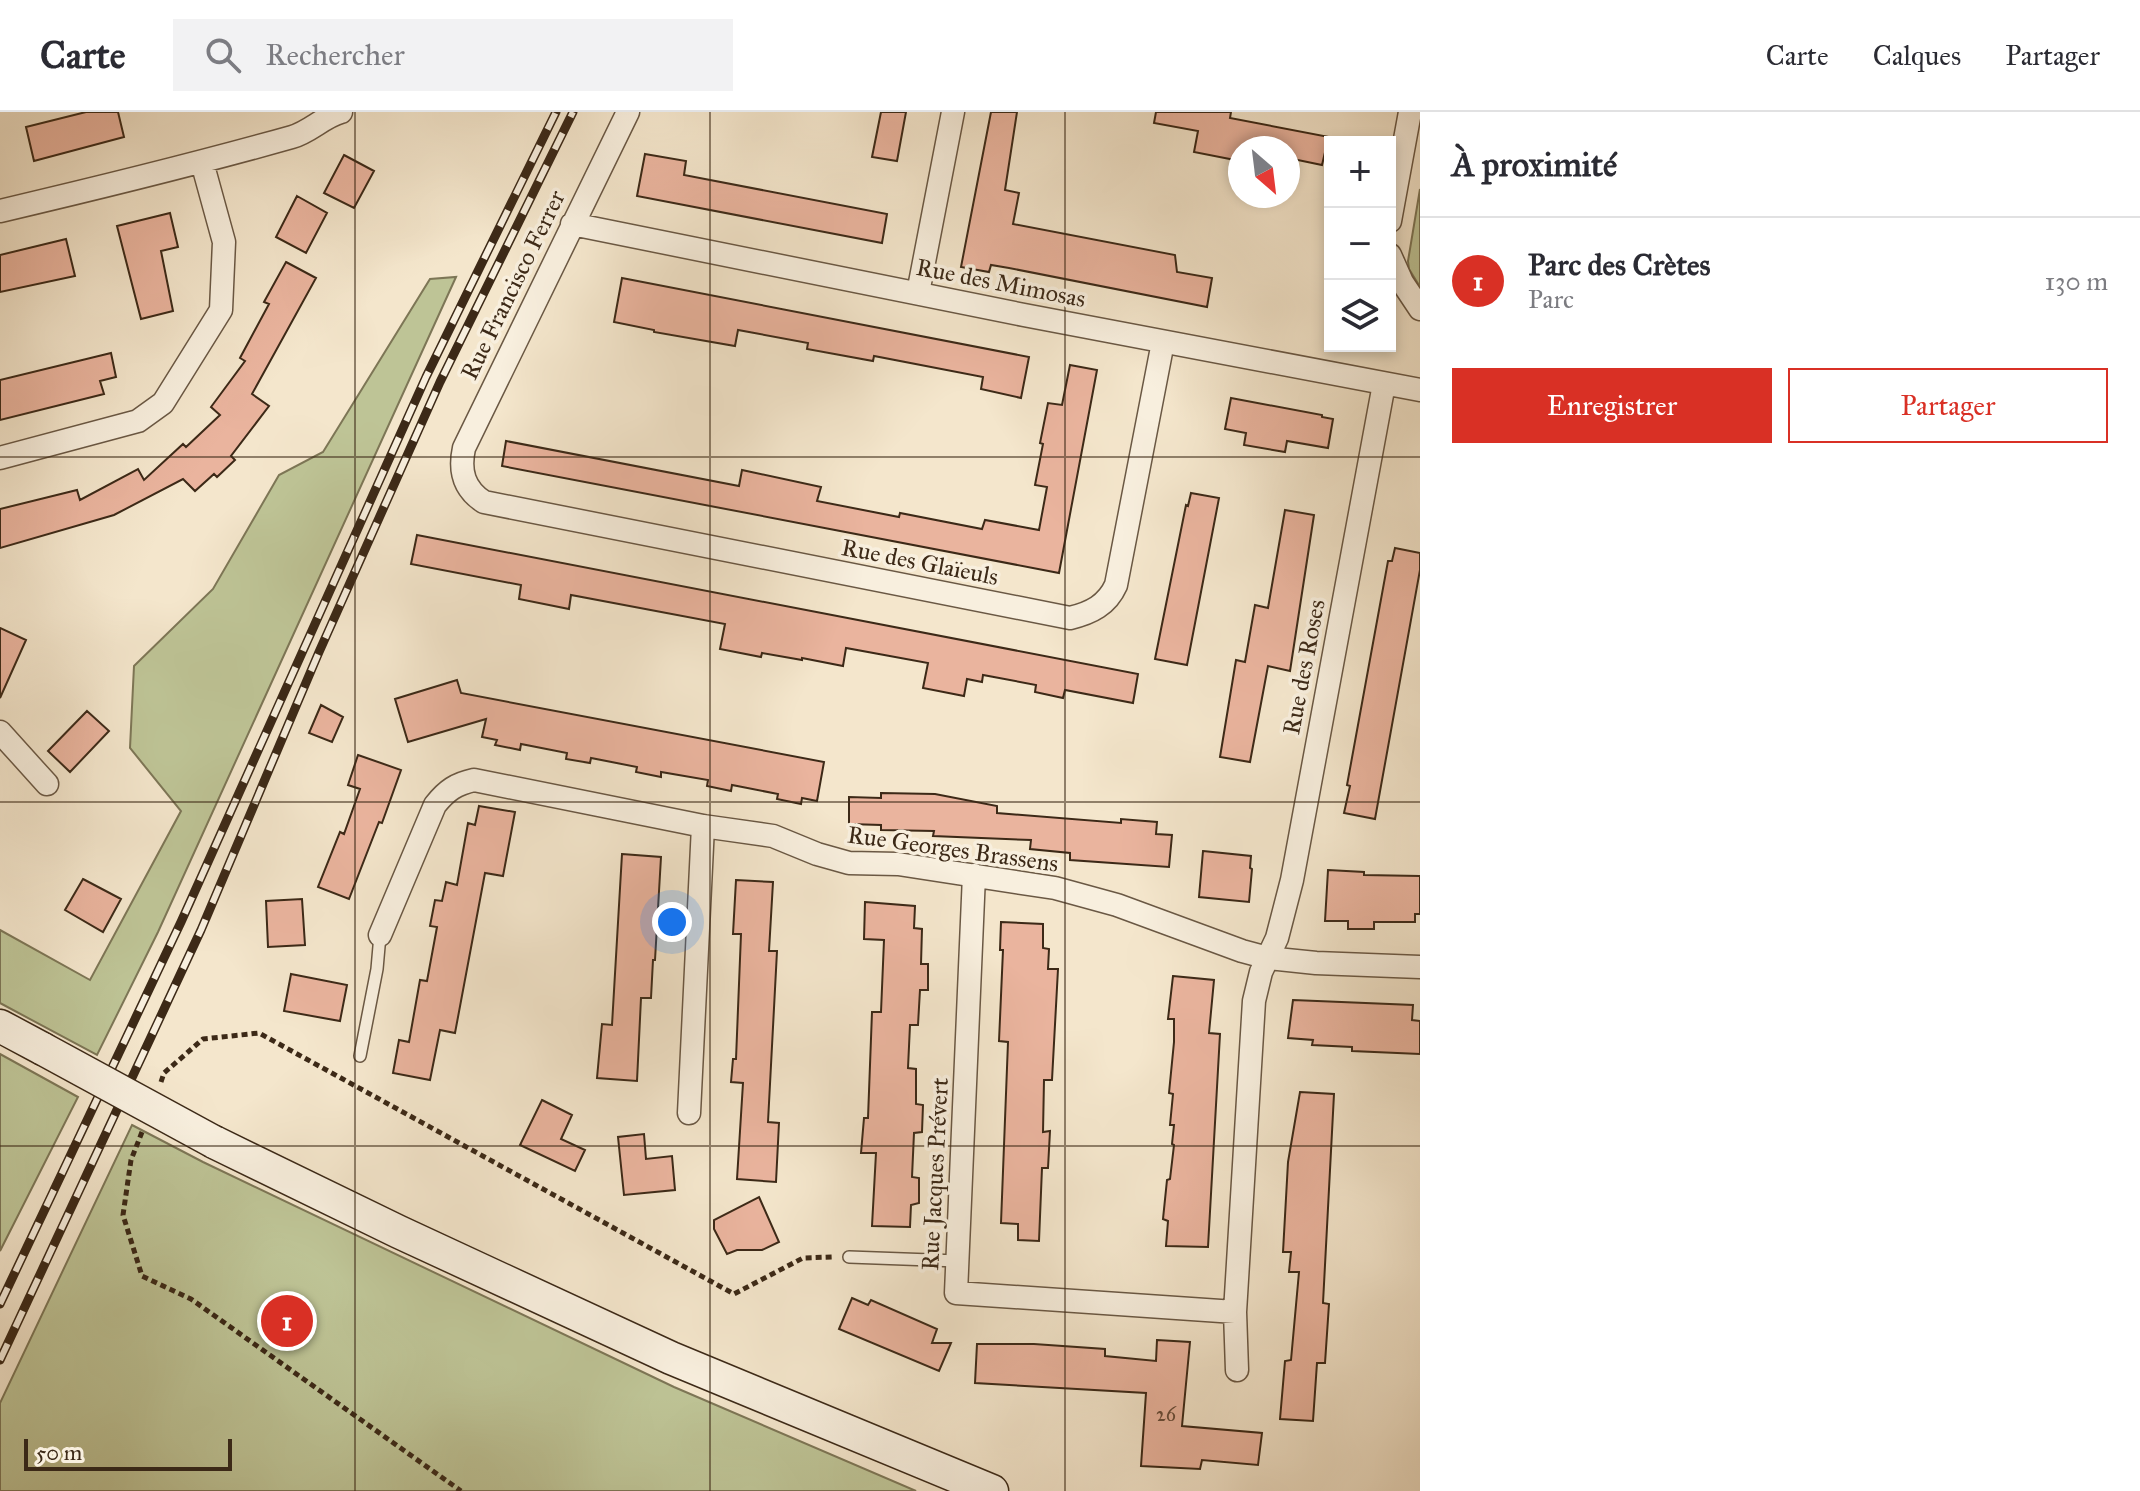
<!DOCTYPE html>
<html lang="fr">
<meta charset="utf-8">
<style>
:root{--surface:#fff;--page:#f2f2f3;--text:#2b2b33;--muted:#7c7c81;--line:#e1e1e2;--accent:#d93025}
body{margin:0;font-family:"IM FELL Great Primer",serif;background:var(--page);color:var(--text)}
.controls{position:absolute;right:24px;top:24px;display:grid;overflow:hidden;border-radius:0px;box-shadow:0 4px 12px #0003}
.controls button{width:72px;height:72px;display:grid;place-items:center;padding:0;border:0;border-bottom:2px solid var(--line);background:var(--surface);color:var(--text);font:40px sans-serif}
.compass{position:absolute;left:1228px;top:24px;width:72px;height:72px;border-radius:50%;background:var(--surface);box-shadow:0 4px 12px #0003;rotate:152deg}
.scale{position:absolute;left:24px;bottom:20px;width:208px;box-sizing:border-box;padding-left:8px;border:4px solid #3c2917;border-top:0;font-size:22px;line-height:28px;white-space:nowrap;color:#3c2917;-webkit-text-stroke:6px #f8efde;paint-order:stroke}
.you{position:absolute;left:672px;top:810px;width:28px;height:28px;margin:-20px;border:6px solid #fff;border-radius:50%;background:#1a73e8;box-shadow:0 0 0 12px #1a73e833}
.badge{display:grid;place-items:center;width:52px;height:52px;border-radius:50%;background:var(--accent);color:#fff;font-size:26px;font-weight:700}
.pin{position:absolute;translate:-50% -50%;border:4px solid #fff;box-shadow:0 2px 8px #0006}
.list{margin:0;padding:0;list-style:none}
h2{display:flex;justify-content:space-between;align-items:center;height:104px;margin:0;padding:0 32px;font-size:34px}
h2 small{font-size:26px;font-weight:400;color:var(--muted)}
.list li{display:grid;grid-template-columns:52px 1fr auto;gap:24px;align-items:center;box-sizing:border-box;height:128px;padding:0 32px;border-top:2px solid var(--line)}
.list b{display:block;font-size:30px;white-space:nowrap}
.list p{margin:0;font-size:26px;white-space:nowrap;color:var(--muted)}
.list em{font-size:26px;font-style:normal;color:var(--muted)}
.actions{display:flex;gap:16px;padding:24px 32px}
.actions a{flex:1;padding:18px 0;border:2px solid var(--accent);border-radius:0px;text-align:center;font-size:28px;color:var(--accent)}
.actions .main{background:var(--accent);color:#fff}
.icon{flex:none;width:44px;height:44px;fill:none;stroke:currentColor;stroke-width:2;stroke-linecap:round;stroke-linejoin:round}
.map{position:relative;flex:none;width:1420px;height:1379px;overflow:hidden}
header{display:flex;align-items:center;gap:48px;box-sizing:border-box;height:112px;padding:0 40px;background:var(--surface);border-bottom:2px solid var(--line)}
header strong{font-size:38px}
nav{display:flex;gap:44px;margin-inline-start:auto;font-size:28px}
.search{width:560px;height:72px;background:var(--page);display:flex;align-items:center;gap:20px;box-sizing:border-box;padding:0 28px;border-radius:0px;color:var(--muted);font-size:30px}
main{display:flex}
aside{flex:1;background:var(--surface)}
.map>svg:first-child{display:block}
.green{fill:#bec496;stroke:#7d7656;stroke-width:2}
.building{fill:#eab49e;stroke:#3c2917;stroke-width:2}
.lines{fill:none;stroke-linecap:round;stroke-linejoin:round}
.service-casing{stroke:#6a5844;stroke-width:14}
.minor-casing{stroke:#6a5844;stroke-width:25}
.secondary-casing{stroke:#3c2917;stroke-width:35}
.path{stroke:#3c2917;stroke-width:5;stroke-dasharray:6 4;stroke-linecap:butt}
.service{stroke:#f8efde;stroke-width:11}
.minor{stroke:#f8efde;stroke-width:22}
.secondary{stroke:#f8efde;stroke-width:32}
.rail-casing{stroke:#3c2917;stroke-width:9}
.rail{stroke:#f8efde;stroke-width:6;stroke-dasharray:18;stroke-linecap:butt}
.secondary-bridge-casing{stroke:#3c2917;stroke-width:35;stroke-linecap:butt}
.secondary-bridge{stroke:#f8efde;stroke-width:32}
.grid{fill:none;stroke:#3c2917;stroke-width:2;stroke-opacity:0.55}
.labels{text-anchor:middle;stroke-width:7;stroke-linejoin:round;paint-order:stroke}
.number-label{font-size:20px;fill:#684c39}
.street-label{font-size:24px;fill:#3c2917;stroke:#f8efde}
</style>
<header>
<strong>Carte</strong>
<div class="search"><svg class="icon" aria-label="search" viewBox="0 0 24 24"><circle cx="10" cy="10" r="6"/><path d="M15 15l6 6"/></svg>Rechercher</div>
<nav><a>Carte</a><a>Calques</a><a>Partager</a></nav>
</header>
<main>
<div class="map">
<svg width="1420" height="1379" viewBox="0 0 1420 1379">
<rect width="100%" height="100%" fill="#f4e6cc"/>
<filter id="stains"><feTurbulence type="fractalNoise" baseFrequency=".0025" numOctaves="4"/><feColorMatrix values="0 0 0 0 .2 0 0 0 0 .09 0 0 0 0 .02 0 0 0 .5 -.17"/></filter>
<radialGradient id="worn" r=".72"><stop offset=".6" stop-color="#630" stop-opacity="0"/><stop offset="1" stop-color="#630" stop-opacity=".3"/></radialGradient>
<path class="green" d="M1420,77V175L1409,157L1408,149Z
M456,165L158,820L97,943L0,891V818L90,868L181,699L130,636L134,554L213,477L279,363L323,340L430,167Z
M0,942L78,985L0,1139Z
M132,1013L203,1050L674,1275L916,1379H0V1291Z"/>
<path class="building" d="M86,0H118L124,25L34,49L26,15Z
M881,0H906L897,49L872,45Z
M991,0H1017L1005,78L1019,81L1013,112L1175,143L1177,160L1212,166L1207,195L1009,156L991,153L989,160L961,155Z
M1156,0H1231L1230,6L1329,25L1328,36H1326L1322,53L1288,46V36H1240V49L1194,40L1198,19L1154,11Z
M645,42L686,49L684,63L887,102L882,131L637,84Z
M344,43L374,59L354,96L324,81Z
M297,84L327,101L306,141L276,125Z
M170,101L178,135L161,139L173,199L141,207L117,114Z
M66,127L75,164L0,180V143Z
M286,150L316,166L252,282L269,294L231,344L235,348L217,365L214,362L195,379L183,367L114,403L0,436V397L77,378L80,388L138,357L144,368L183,332L186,335L220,303L211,295L245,249L240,246L269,192L264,190Z
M622,166L1029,245L1021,286L981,277L983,265L874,244L873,249L807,237L808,231L738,218L735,234L654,220V218L614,210Z
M111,241L116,265L100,269L104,282L0,308V268Z
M1070,253L1097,258L1059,461L502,354L506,329L739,374L742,358L821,375L817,389L899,405L900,401L982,417L985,408L1039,418L1047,375L1035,373L1043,332L1040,331L1048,291L1062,293Z
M1231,286L1322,303V305L1333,307L1328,336L1287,329L1285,340L1244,333L1246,321L1225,317Z
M1191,381L1219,386L1187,553L1155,547L1186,393L1188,394Z
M1285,398L1314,403L1290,559L1268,554L1250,650L1220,645L1236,548L1245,550L1255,493L1268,496Z
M417,423L1138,562L1133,591L1065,578L1063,586L1035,580L1036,573L983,563L982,570L967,567L964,584L923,576L928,551L846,536L843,554L802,546V548L762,541L761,545L720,537L725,512L571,483L569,497L519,487L521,473L411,452Z
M1395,436L1420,441V458L1375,707L1344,701L1350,674L1347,673L1388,449H1392Z
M0,516L26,528L0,586Z
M457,568L461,581L824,650L817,689L802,686L801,692L777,687L778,682L732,673L731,679L707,674L708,668L661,660V665L636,660L637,655L591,646L590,651L566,647L567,641L521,632L520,638L495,633L497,628L482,625L486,607L408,630L395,587Z
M321,593L343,605L332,630L309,621Z
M87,599L109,619L70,660L48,639Z
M358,643L401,658L382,711L379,710L349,787L318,775L340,720L344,722L360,677L348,673Z
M881,681L935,682L997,694V701L1121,711V707L1157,710L1156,722L1172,723L1169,755L1070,748V741L1030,737L1031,728L933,724L934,719L881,718V713L849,712V685L881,686Z
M479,694L515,700L503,764L485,761L455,921L440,918L430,968L393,961L399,928L409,930L420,868L427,869L437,815L430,814L435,788L442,789L446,770L457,773L468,711L475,713Z
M1203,739L1251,744L1250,756L1252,757L1249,790L1199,785Z
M622,742L661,745L655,848H653L651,886H641L637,969L597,966L602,912L612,913Z
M1328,758L1364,760V763L1420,764V802H1415V810H1374V817H1348V809H1325Z
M83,767L121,787L103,820L65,798Z
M736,768L773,770L769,839H777L768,1010L779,1011L776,1070L737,1067L743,971L731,970L733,947H736L741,822H733Z
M302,787L305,833L268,835L266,789Z
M865,790L915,794L914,816L922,817L921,852H928V878H920L918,913H910L908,956L916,957V992L923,993L922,1020L914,1021L912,1065L919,1066V1091L911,1093L910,1115L872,1114L876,1041H861L864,1006H868L872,900H881L884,828L864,827Z
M1001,810L1043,812V836L1049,837L1048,857H1058L1052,968H1044L1043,1020L1050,1019L1048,1056H1042L1039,1129L1018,1128V1112L1001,1111L1008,930L999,929L1003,838H1000Z
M291,862L347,873L340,909L284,899Z
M1173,864L1214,868L1209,921L1220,922L1208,1135L1166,1134L1168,1109L1163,1107L1167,1068L1170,1067L1174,1033L1172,1032L1174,1013H1170L1173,982L1169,981L1174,930V907H1168Z
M1293,888L1413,893L1412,908L1420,909V942L1352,939V935L1312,933L1313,928L1288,926Z
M1300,980L1334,982L1323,1191L1329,1192L1325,1251H1317L1313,1309L1280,1307L1285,1249L1291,1248L1299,1160H1289L1291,1140H1283L1288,1050Z
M542,988L572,1003L561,1027L585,1038L575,1059L520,1033Z
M644,1022L646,1047L672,1044L675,1078L624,1083L618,1025Z
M759,1085L779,1130L762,1138H737L727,1142L714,1117V1108Z
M852,1186L868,1193L871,1188L937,1217L932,1231H951L939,1259L839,1217Z
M1157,1228L1190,1230L1182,1314L1262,1321L1258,1353L1202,1348L1200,1357L1141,1354L1146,1281L975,1271L977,1232H1034L1105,1237V1244L1156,1249Z"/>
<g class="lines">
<g class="service-casing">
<path id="service" d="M360,944L377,857L380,823
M849,1145L958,1149"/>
</g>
<g class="minor-casing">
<path id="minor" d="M628,0L464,336C459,359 464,377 484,390L1070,506C1091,501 1107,493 1116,473L1163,230
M0,99C98,76 196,52 292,25C310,20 323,5 341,0
M1390,109L1410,0
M572,112L1024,203L1420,278
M1390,143L1402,170L1420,197
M918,181L953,0
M0,346L138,309L163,291L221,198L224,130L202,50
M0,620L47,672
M974,763L956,1181L1235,1200
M380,823L435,693C447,678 456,672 474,668L703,714L773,724L817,742L849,751L898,752L1055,776L1117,793L1242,839L1268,846L1316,851L1420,855
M689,1001L703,714
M1237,1258L1235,1200L1254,889L1261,860L1277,826L1292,768L1384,272"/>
</g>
<g class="secondary-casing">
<path id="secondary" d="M0,914L43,937
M214,1030L399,1120L671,1246L992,1379"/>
</g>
<path class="path" d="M161,970L164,961L203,927L259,921L734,1182L803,1146L832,1145
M142,1020L131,1048L123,1103L142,1164L191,1187L461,1379"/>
<use href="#service" class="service"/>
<use href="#minor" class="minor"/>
<use href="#secondary" class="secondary"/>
<g class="rail-casing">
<path id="rail" d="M0,1192L181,810L426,265L556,0
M0,1248L201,818L319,540L440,270L573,0"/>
</g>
<use href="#rail" class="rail"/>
<g class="secondary-bridge-casing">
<path id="secondary-bridge" d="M43,937L214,1030"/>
</g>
<use href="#secondary-bridge" class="secondary-bridge"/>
</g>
<path class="grid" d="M355,0V1379M710,0V1379M1065,0V1379M0,345H1420M0,690H1420M0,1034H1420"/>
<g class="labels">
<g class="number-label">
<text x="1166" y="1309">26</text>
</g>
<g class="street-label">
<text transform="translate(1001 171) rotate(11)" y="8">Rue des Mimosas</text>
<text transform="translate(513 173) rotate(-64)" y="8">Rue Francisco Ferrer</text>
<text transform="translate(920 450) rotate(11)" y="8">Rue des Glaïeuls</text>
<text transform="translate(1304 555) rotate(-79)" y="8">Rue des Roses</text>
<text transform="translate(953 737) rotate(8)" y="8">Rue Georges Brassens</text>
<text transform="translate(935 1062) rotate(-87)" y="8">Rue Jacques Prévert</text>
</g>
</g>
<rect width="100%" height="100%" filter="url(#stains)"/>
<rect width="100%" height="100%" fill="url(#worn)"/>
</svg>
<div class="controls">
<button>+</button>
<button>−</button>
<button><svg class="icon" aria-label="layers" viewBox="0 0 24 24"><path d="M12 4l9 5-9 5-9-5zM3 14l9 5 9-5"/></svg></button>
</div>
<svg class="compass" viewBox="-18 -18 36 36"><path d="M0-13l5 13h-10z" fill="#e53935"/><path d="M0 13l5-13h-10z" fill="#7c7c81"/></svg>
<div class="scale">50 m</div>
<div class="you"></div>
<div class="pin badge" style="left:287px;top:1209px">1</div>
</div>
<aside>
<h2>À proximité<small></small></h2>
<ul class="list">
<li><span class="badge">1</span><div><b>Parc des Crètes</b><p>Parc</p></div><em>130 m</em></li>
</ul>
<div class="actions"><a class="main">Enregistrer</a><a>Partager</a></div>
</aside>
</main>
